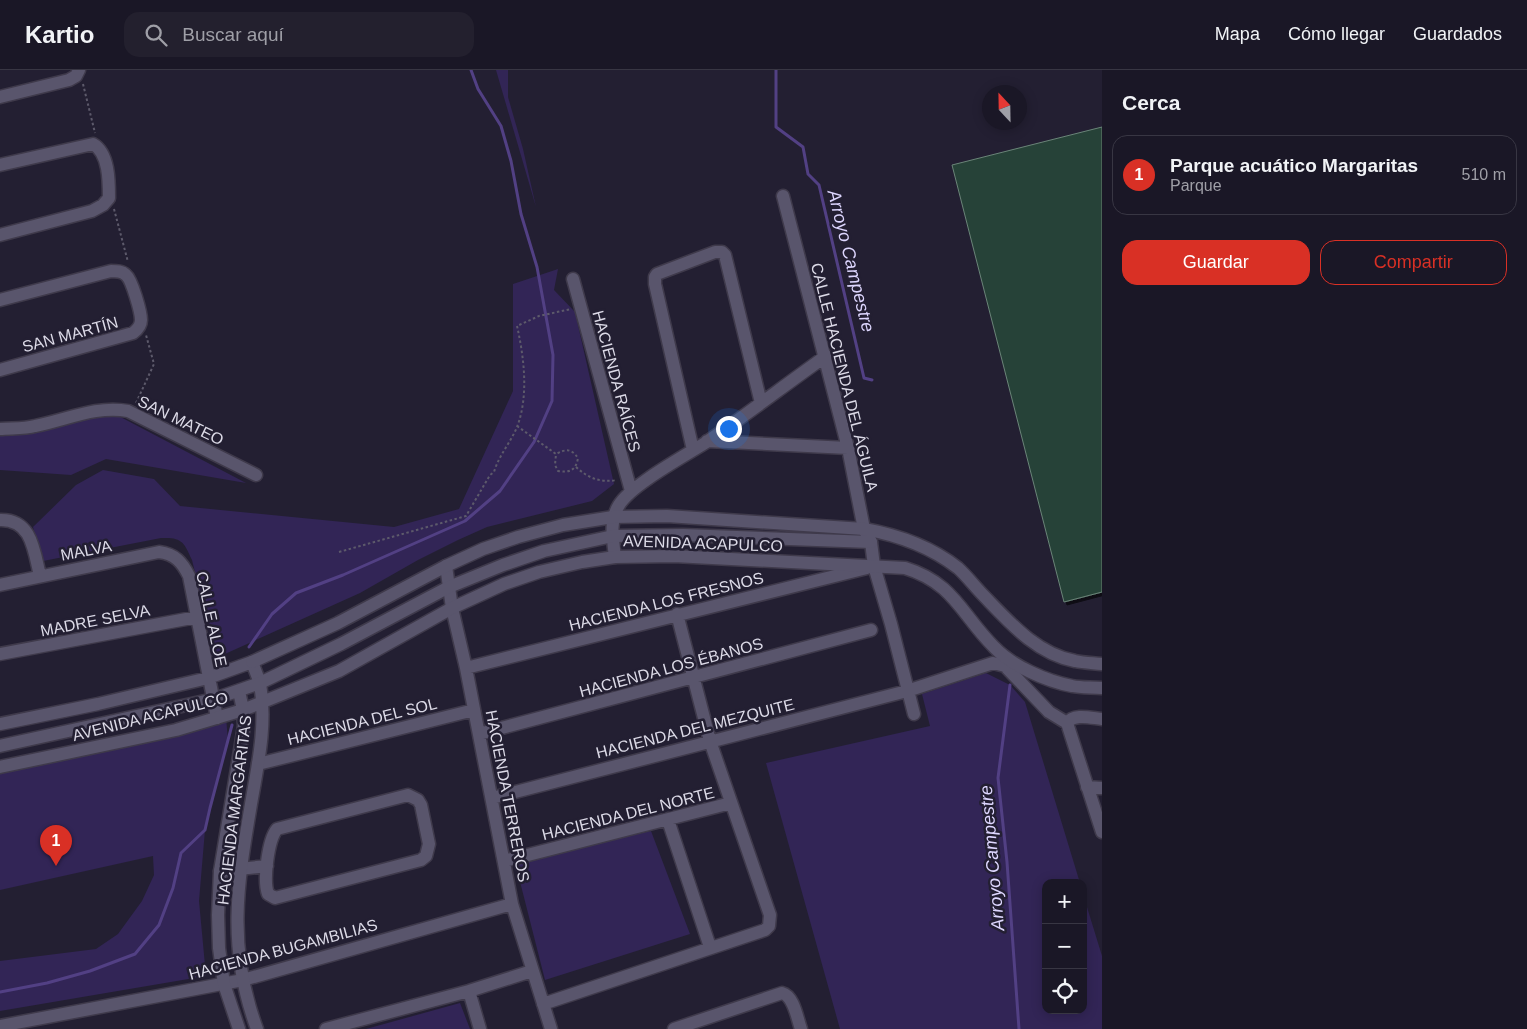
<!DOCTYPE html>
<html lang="es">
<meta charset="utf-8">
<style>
:root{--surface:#1a1726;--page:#23202e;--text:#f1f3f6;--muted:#9f9fa7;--line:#383643;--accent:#d93025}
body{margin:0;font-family:Arial,sans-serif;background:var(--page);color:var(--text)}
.controls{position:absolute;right:15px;bottom:15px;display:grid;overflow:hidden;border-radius:10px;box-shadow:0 2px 12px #0003}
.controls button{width:45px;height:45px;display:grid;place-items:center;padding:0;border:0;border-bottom:1px solid var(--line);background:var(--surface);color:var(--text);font:25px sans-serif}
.compass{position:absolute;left:982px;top:15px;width:45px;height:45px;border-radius:50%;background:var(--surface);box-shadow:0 2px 12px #0003;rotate:338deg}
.you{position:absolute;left:728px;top:358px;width:18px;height:18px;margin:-12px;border:4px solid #fff;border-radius:50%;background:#1a73e8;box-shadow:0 0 0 8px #1a73e833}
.badge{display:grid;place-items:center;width:32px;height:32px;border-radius:50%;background:var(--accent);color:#fff;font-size:16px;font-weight:700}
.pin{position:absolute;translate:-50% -41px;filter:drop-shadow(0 1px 2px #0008)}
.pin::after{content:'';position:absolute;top:26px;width:18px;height:15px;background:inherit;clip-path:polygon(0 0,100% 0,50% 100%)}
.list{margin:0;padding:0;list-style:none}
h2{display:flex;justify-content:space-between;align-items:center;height:65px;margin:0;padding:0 20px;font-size:21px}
h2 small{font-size:16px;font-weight:400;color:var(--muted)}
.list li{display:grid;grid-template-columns:32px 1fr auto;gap:15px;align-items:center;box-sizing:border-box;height:80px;margin:0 10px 10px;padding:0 10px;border:1px solid var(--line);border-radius:15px}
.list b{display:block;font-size:19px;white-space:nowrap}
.list p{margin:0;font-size:16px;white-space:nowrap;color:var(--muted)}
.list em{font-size:16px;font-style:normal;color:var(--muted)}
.actions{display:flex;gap:10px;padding:15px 20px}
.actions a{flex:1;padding:11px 0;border:1px solid var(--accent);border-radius:15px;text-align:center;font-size:18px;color:var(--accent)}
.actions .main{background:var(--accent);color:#fff}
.icon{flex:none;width:28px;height:28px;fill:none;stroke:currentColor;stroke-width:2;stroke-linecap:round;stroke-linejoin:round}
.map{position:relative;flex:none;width:1102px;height:959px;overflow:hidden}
header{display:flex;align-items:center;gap:30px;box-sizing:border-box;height:70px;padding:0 25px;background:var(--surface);border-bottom:1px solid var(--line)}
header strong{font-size:24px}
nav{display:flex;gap:28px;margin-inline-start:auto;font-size:18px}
.search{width:350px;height:45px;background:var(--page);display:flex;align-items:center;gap:12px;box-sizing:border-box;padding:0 18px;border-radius:15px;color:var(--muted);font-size:19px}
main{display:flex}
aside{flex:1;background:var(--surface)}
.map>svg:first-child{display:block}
.green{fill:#322556}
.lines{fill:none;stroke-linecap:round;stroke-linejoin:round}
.stream{stroke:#524084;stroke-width:3}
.building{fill:#284237;stroke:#6a8579;filter:url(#shadow)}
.street-casing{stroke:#3f3a4b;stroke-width:15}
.secondary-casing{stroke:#3f3a4b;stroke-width:15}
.path{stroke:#5d5a6b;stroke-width:2;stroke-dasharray:2.5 2.5;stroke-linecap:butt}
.street{stroke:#59556c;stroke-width:12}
.secondary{stroke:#59556c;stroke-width:12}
.labels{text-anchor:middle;stroke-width:5;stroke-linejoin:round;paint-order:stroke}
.street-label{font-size:16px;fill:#dcdae7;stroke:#231f32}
.water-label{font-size:18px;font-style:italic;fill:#ddd6fe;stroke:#231f32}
</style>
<header>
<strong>Kartio</strong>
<div class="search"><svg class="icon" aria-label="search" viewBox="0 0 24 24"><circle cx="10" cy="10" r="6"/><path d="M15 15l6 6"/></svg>Buscar aquí</div>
<nav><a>Mapa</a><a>Cómo llegar</a><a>Guardados</a></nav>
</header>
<main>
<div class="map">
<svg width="1102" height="959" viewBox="0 0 1102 959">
<defs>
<filter id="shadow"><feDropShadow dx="3" dy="3" stdDeviation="0" flood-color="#0009"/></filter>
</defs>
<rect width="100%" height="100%" fill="#231f32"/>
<path class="green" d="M496,0H508V27L523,79L536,137Z
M558,199L554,220L575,242L614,414L592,431L487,457L458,470L418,490L360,523L216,588L192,490C184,472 182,467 161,468L43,491L33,457L76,415L103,400L154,409L180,436L394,457L459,439L513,321V214Z
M111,342L246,413L106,389L71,405L0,400V361Z
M986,603L1010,615L1025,632L1080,813H1046V940H1083V824L1102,886V959H840L766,693L930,656L922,624Z
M226,647L228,671L210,738L205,760L199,831L206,906L0,941V891L96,879L118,864L142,831L154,805L153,786L0,820V703L204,659Z
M651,761L690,864L545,910L515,792Z
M460,933L470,959H366Z"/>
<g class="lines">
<path class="stream" d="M776,0V57L803,77L808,104L819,115L864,308L872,310
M249,577L272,544L296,523L343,505L465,451L500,421L534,372L552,331L553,285L537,197L521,144L511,91L501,56L478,19L471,0
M1010,615L998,708L1007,792L1019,959
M0,922L47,913L90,901L135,884L159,855L173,818L181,783L205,760L210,738L232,655"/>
</g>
<path class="building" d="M1102,57V522L1064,532L952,95Z"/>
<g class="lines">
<g class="street-casing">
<path id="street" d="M0,27L69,10L76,6L79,0
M0,95L93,74C109,83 109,111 109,128L103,135L92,141L0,165
M783,126L848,378L864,459L871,472L874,496L891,554L914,644
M573,209L631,421
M0,230L111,201C117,201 122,201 126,205C132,210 141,242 141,250C141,256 137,260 133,263L0,300
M0,359C12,358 24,359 35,356C66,350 97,335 128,341L256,405
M707,371L848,378
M693,380L655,214V207L657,204L715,182H722L725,185L761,333
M0,450C32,449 34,481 40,506
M615,487C613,469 609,451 619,435C631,415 683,387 705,373C746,345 785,315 826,286
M446,496L452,538L466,598L512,834L551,959
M0,515L159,482C175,484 182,492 189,506L217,648
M0,584L197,547
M466,598L867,498
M1067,653L1102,762
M1067,653C1074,643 1091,648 1102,649
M0,654L98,634L208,608L252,592L260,613
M479,664L871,560
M258,694L474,640
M1087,717L1102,718
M408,725L418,730L421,735L429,774L426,786L421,790L275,828L268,824C263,810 268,770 277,759Z
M492,728L907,621L993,593L1005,596L1049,642L1067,653
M668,750L710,877
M504,791L731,733
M220,801L267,796
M469,921L480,959
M543,934L765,860L769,856L770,845L710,671L677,544
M0,956L243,910L512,834
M326,959L469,921L532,901
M674,959L782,923C794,926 797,948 801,959"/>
</g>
<g class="secondary-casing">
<path id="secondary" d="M252,592L338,553L446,496L483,479L518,467L563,455L613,447L667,446L864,459C898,465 930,476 958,498C967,506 975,517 984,526C1010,553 1037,584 1075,591C1084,593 1093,593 1102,594
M239,621L243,640L244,656L220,801L218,845L219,878L224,914L239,959
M0,676L214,629L260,613L341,574L449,517L503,495L544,481L613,466L683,465L871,472
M0,697L176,660L243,640L339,601L452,538L504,514L539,502L582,492L615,487L674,486L905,498C954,513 961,544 994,577C1012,596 1046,611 1072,616C1081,618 1092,617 1102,618
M257,959C227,878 237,816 251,734C258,694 267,654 260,613"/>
</g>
<path class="path" d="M83,14L95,63
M114,139L128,192
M136,333L154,294L146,265
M517,356L556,384L555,395L558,401C570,403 576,400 578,388C571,378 566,379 556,384
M576,397C588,408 600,413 617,410
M339,482L466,446L490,405L494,402C499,385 511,372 517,357C529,326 524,287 517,256L539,246L571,239"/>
<use href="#street" class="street"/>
<use href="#secondary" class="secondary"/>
</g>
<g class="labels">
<g class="street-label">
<text transform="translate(70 264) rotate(-15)" y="6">SAN MARTÍN</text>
<text transform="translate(845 307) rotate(76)" y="6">CALLE HACIENDA DEL ÁGUILA</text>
<text transform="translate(617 311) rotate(75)" y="6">HACIENDA RAÍCES</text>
<text transform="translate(181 350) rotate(26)" y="6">SAN MATEO</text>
<text transform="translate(703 473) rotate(2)" y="6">AVENIDA ACAPULCO</text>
<text transform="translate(86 480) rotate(-11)" y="6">MALVA</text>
<text transform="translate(666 531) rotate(-14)" y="6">HACIENDA LOS FRESNOS</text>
<text transform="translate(212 549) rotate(78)" y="6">CALLE ALOE</text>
<text transform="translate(95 550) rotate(-11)" y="6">MADRE SELVA</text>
<text transform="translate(671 597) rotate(-15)" y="6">HACIENDA LOS ÉBANOS</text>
<text transform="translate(150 646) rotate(-14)" y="6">AVENIDA ACAPULCO</text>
<text transform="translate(362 651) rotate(-14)" y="6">HACIENDA DEL SOL</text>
<text transform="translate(695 658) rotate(-14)" y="6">HACIENDA DEL MEZQUITE</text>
<text transform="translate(508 726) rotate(79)" y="6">HACIENDA TERREROS</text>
<text transform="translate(234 740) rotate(-83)" y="6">HACIENDA MARGARITAS</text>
<text transform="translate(628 743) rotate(-14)" y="6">HACIENDA DEL NORTE</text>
<text transform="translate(283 879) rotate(-15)" y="6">HACIENDA BUGAMBILIAS</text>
</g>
<g class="water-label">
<text transform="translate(851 191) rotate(76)" y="6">Arroyo Campestre</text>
<text transform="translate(992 788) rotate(-95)" y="6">Arroyo Campestre</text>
</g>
</g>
</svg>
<div class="controls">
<button>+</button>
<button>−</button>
<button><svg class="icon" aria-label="locate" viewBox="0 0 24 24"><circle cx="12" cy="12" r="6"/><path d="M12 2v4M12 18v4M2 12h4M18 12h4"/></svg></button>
</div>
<svg class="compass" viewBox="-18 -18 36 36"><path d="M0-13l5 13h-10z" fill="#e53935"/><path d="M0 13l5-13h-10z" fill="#9f9fa7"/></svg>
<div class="you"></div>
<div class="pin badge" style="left:56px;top:796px">1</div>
</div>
<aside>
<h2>Cerca<small></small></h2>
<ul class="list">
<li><span class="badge">1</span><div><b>Parque acuático Margaritas</b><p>Parque</p></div><em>510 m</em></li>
</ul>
<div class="actions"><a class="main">Guardar</a><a>Compartir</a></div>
</aside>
</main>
